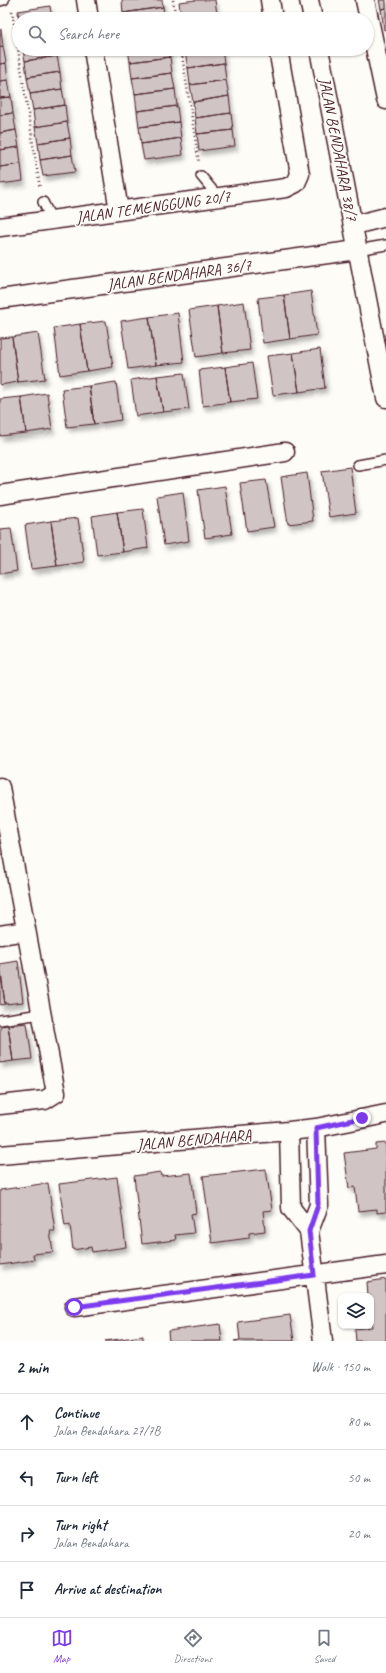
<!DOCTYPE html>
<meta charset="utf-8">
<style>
:root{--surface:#fff;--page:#f2f2f3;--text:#1f2937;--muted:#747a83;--line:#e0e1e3;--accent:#7c3aed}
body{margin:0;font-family:Caveat,sans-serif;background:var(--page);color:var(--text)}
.controls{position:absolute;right:12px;bottom:12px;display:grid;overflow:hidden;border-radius:8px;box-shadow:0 1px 3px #0004}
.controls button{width:36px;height:36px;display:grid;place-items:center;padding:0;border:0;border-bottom:1px solid var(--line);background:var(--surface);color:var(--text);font:20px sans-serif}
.stop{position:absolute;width:12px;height:12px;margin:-9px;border:3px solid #7c3aed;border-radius:50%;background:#fff}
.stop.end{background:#7c3aed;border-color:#fff;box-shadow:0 1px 4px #0008}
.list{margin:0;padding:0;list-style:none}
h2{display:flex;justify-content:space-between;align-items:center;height:52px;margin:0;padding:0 16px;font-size:17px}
h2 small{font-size:13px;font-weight:400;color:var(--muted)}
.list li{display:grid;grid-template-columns:26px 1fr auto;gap:12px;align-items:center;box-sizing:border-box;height:56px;padding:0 16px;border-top:1px solid var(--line)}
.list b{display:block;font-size:15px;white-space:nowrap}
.list p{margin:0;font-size:13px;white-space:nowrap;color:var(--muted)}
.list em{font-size:13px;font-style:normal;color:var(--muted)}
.icon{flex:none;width:22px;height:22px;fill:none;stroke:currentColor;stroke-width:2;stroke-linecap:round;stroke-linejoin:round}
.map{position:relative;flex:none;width:386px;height:1341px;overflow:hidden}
.search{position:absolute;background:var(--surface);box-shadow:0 1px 3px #0004;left:12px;right:12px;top:12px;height:44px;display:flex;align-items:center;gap:10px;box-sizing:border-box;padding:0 14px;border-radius:22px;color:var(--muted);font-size:15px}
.sheet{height:276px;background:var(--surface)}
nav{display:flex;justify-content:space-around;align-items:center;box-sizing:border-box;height:56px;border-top:1px solid var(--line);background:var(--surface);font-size:11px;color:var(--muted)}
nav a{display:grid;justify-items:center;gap:2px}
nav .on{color:var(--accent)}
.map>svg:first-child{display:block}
.building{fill:#d0c5c4;stroke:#4a1f2b;filter:url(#shadow)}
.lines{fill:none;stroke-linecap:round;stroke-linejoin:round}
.service-casing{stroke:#4a1f2b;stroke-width:12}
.minor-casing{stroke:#4a1f2b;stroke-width:21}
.path{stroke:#4a1f2b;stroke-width:2.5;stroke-dasharray:1 3;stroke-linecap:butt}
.service{stroke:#fdfcf7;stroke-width:9}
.minor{stroke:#fdfcf7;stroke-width:18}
.route{stroke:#7c3aed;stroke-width:5}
.labels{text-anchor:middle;stroke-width:3.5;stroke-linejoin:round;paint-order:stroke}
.street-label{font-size:16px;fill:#4a1f2b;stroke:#fdfcf7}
</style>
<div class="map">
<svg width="386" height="1341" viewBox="0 0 386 1341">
<defs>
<filter id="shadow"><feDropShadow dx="2.5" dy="4.5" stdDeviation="2" flood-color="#0004"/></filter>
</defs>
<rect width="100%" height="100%" fill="#fdfcf7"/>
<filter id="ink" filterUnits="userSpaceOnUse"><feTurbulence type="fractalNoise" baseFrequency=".025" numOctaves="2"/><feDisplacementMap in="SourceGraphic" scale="8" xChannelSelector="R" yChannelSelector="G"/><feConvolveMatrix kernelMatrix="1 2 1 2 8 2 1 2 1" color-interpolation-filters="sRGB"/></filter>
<g filter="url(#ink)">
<path class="building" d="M122,0H162L163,7L123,13Z
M196,0H215L217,14L181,19L179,2Z
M379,0H386V8L381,9Z
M50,6L52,19H19V21L18,11Z
M163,7L165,19H124L123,13Z
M386,8V29L384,30L381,9Z
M217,14L218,19H181Z
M1,29L3,46L0,47V30Z
M3,46L6,63L0,64V47Z
M23,49H56L57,56L25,61Z
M128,49H169L170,57L130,62Z
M185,49H207L185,52Z
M207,49H222L224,63L188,68L185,52Z
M57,56L60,72L27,77L25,61Z
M170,57L172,73L132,78L130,62Z
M6,63L8,80L0,81V64Z
M224,63L226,80L190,85L188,68Z
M60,72L62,89L30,94L27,77Z
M172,73L175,89L135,94L132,78Z
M8,80L11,97L0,98V81Z
M226,80L229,96L193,102L190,85Z
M62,89L65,105L33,110L30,94Z
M175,89L177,106L137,111L135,94Z
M229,96L231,113L195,118L193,102Z
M11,97L13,113L0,115V98Z
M65,105L67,122L35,127L33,110Z
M177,106L179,122L139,127L137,111Z
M13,113L16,130L0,133V115Z
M231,113L233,130L197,134L195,118Z
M67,122L70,138L38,143L35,127Z
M179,122L181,138L141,144L139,127Z
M16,130L19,147L0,150V133Z
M233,130L235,146L199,151L197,134Z
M70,138L72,155L40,160L38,143Z
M181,138L183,155L144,160L141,144Z
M19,147L21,164L0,167V150Z
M72,155L75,172L43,176L40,160Z
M21,164L23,181L0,184V167Z
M311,291L317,335L290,339L284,295Z
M284,295L290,339L263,343L258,298Z
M244,302L250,350L223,353L217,306Z
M217,306L223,353L196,357L189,310Z
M178,313L184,362L156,365L149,317Z
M149,317L156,365L128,369L121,321Z
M106,321L113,367L87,371L80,324Z
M80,324L87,371L60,375L54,328Z
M38,333L45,379L18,382L12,337Z
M12,337L18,382L0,385V338Z
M320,349L325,388L299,392L293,353Z
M293,353L299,392L273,395L267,356Z
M252,363L257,399L230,402L225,367Z
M225,367L230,402L203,406L199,370Z
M184,373L189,409L163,412L157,376Z
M157,376L163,412L136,416L131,380Z
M116,382L121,420L94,424L89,386Z
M89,386L94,424L67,427L62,389Z
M47,393L52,429L26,433L21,397Z
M21,397L26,433L0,436V399Z
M350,467L356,513L329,517L322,471Z
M307,473L313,521L288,524L281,477Z
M266,480L274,527L247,531L240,483Z
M225,486L232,534L205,538L198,490Z
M183,492L189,541L164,545L157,496Z
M143,509L148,548L123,552L117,512Z
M117,512L123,552L97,555L92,516Z
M78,518L84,562L57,566L51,521Z
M51,521L57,566L31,569L25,525Z
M11,528L17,571L0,574V529Z
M18,961L23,1002L5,1004L0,964Z
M0,970L5,1004L0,1005Z
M27,1023L32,1059L13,1061L8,1025Z
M8,1025L13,1061L0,1063V1026Z
M386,1143V1212L377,1213V1209L358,1211L355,1187L349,1188L344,1153L376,1149V1144Z
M266,1169L272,1210L263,1211L265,1231L249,1233V1238L212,1243L203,1176Z
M160,1172L161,1176L191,1173L196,1213L191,1214L194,1233L175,1235L176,1240L142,1244L134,1176Z
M117,1177L126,1247L92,1252L91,1247L73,1250L70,1225L65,1226L59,1184Z
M48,1183L55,1231H50L53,1252L33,1254L34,1260L0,1265V1190Z
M386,1279V1341H356L355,1329L372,1327L371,1296H368L367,1282Z
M290,1315L294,1341H234L240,1340L238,1322Z
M220,1324L222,1341H169L168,1331Z
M143,1336V1341H105Z"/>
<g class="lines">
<g class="service-casing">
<path id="service" d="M0,1L4,0
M201,176L219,198
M43,202L52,220
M357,250L386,245
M358,465L386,460
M0,1020L41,1014"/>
</g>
<g class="minor-casing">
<path id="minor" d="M86,0L89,19
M270,0L273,19
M309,0L313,19
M365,0L386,100
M93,49L119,211
M319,49L386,398
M354,225L386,217
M0,227L286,188L296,183L300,174L278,49
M0,299L357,250
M0,495L285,452
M0,787L56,1093L45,1100L0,1105
M0,935L26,931
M316,1128L319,1205L309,1231L323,1341
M289,1131L291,1208L309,1231
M0,1155L289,1131L316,1128L386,1114
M74,1307L386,1265"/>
</g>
<path class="path" d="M173,0L176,19
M12,11L40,188
M181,49L199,163"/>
<use href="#service" class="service"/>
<use href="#minor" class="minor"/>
</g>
</g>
<g class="lines" filter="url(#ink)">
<path class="route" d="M74,1307L314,1275L309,1231L318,1205L316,1128L362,1118"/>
</g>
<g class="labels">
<g class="street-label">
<text transform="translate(339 149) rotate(79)" y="6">JALAN BENDAHARA 38/7</text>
<text transform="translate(153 206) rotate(-8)" y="6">JALAN TEMENGGUNG 20/7</text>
<text transform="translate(179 274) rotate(-8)" y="6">JALAN BENDAHARA 36/7</text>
<text transform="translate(194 1139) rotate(-5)" y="6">JALAN BENDAHARA</text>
</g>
</g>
</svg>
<div class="controls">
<button><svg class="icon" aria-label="layers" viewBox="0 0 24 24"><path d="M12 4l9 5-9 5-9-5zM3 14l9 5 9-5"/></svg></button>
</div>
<div class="stop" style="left:74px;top:1307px"></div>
<div class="stop end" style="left:362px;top:1118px"></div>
<div class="search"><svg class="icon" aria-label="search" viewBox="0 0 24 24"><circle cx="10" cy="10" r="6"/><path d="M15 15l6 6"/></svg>Search here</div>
</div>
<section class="sheet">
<h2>2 min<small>Walk · 150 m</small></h2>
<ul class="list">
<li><svg class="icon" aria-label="ahead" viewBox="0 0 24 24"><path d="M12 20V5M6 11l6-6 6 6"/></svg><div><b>Continue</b><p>Jalan Bendahara 27/7B</p></div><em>80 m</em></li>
<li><svg class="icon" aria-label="left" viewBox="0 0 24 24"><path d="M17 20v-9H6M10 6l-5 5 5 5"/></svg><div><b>Turn left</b></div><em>50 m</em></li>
<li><svg class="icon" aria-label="right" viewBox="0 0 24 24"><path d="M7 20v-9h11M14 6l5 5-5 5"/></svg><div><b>Turn right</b><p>Jalan Bendahara</p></div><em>20 m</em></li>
<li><svg class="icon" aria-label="arrive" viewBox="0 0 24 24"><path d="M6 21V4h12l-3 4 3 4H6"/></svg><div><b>Arrive at destination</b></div></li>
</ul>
</section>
<nav>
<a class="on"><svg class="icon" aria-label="map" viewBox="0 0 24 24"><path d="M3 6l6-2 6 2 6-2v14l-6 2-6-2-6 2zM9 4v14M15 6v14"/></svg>Map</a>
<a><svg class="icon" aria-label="directions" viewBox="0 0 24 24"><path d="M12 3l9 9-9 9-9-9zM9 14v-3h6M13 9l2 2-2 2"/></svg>Directions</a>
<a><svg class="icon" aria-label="saved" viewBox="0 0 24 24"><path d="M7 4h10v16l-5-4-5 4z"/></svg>Saved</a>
</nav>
